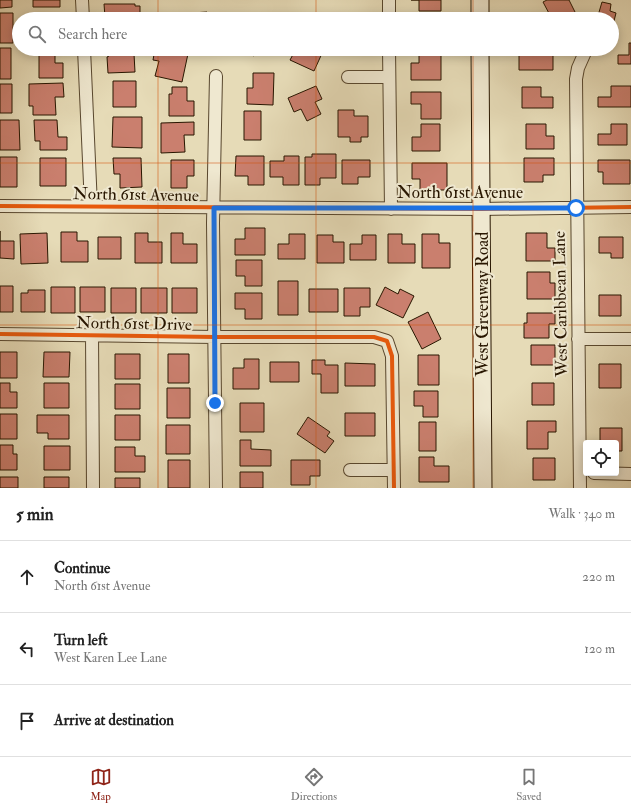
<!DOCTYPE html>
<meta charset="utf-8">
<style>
:root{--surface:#fff;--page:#f6f6f6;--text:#222;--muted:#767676;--line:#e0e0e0;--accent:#8f2418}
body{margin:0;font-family:"IM FELL Double Pica",serif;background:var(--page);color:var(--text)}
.controls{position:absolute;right:12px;bottom:12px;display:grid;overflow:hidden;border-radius:4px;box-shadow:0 2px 10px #0003}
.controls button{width:36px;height:36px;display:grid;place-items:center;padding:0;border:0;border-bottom:1px solid var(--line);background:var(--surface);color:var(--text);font:20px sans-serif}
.stop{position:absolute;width:12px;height:12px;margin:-9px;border:3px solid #1a73e8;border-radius:50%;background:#fff}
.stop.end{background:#1a73e8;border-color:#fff;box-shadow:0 1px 4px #0008}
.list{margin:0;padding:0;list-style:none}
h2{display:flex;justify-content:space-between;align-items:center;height:52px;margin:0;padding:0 16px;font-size:17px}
h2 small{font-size:13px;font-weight:400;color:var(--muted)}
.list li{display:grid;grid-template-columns:26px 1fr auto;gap:12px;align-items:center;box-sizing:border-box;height:72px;padding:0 16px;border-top:1px solid var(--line)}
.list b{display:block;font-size:15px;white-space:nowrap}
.list p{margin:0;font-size:13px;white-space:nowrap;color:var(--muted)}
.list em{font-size:13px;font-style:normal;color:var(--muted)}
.icon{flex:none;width:22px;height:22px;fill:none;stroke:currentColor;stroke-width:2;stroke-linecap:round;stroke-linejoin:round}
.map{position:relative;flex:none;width:631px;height:488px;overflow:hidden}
.search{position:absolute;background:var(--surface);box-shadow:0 2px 10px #0003;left:12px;right:12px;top:12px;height:44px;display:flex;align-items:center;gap:10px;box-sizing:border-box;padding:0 14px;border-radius:22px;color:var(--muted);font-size:15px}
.sheet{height:268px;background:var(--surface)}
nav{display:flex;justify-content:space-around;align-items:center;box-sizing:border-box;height:56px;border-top:1px solid var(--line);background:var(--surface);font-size:11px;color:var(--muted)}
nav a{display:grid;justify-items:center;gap:2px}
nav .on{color:var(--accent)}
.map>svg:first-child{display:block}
.building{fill:#ca7f6e;stroke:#281600}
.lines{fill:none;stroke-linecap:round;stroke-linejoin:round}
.street-casing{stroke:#58472e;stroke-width:14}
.secondary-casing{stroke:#281600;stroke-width:19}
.street{stroke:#efe8d0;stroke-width:12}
.secondary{stroke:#efe8d0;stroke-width:17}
.cycleway-casing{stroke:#efe8d0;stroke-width:6}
.cycleway{stroke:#e8590c;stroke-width:4}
.route{stroke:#1a73e8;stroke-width:5}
.grid{fill:none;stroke:#d5520b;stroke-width:1;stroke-opacity:0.55}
.labels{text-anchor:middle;stroke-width:4;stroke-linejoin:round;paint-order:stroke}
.street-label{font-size:17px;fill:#281600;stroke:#efe8d0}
</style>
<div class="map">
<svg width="631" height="488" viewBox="0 0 631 488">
<rect width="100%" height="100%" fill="#e6dbb7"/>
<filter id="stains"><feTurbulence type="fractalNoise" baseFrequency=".005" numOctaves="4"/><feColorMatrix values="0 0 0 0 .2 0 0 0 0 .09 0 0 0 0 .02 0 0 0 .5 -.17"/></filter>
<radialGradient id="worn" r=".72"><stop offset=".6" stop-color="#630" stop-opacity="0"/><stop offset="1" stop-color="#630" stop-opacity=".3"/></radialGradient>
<path class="building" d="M0,0H12V7L0,8Z
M33,0H60V7H33Z
M411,0H441V11H419V0Z
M547,0H569L577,16L570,19H552L543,2Z
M602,2L611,4L610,11L616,13L613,25L612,19H597Z
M104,4H135V6H140V13H135L136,19L105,17Z
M207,12V17L218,16V19H187L192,18V13Z
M0,13H13V43H0Z
M61,13V19H33V14Z
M264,13H277V19H264Z
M629,43H631V64H618V55H629Z
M0,48H11V79H0Z
M109,49H141L142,53L134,54L135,72L108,73L107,57L109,56Z
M155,49H189L182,82L155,76L159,61L153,60Z
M242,49H259L254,56Z
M296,49H324L314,71L290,60Z
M519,49H546V55H553V70H519Z
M39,50H55V63H63V78H39Z
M419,53H441V80H411V63H419Z
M253,73H274L273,105L247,104V88H253Z
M113,81H136V107H113Z
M63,83L64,97H55L56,115H33V106H29V84Z
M0,84H12V113H0Z
M316,86L322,99L315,102L321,114L307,121L301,109L294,112L288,98Z
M611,86H631V107H598V97H611Z
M172,87H187V101H194V116H169V94H172Z
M522,87H541V97H553V108H522Z
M411,92H441V119H421V104H411Z
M338,110H354V116H368V137H361V142H350V137H338Z
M244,111H261V140H244Z
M113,117H142V148L112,147Z
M0,120H19L20,150H0Z
M34,120H57L58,137H67V150H40V141H35Z
M194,122V135H184L185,152L161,153V123Z
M421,124H440V151H412V137H421Z
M526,124H546V136H554V149H526Z
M611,124H627V145H598V134H611Z
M312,154H336V178H320V185H305V157H312Z
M236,156H264V185H248V176H235Z
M284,156H299V185H283V177H270V161H284Z
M0,157H17V187H0Z
M40,158H66V186H40Z
M113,158H141L142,187L120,188V174H114Z
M524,158H554V175H543V182H524Z
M171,160H194V176H187V188H171Z
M342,160H370V177H358V184H342Z
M598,160H630V184H603V172H598Z
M412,163H447V190H420V179H412Z
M245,228H265V255H235V239H245Z
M0,231V241H14V259L0,258Z
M61,232H77V241H88V262H61Z
M47,233L48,263L21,264L20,234Z
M135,233H148V242H162V263H135Z
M171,233H183V244H197V263H171Z
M526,233H547V248H555V261H526Z
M289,234H305V259H278V244H289Z
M388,234H402V244H415V263H388Z
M422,234H439V243H450V268H422Z
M317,235H333V242H344V263H317Z
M362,235H376V260H350V244H362Z
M98,237H121V259H98Z
M599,237H623V258H611V253H599Z
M236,260H262V286H245V276H236Z
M527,272H550V283H555V299H527Z
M278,281H298V315H278Z
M0,286H13V312H0Z
M51,287H75V313H51Z
M80,287H105V312H80Z
M385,287L398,294L400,289L414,296L403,318L376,305Z
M111,288H136V313H111Z
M141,288H167V313H141Z
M172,288H197V313H172Z
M344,288H370V307H360V316H344Z
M309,289H338V312H309Z
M28,290H45V312H21V293H28Z
M235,293H262V319H245V309H235Z
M599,295H621V316H599Z
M428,312L441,339L422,349L408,322Z
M527,313H555V324H549V338H524V323H527Z
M531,345H555V365H531Z
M0,352H17V378H0Z
M44,352H70L69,377H43Z
M115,354H140V379H115Z
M168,354H189V383H168Z
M418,355H439V385H418Z
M244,359H259V389H233V368H244Z
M312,360H325V365H338V393H321V374H312Z
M270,362H299V382H270Z
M345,363L375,364V386H345Z
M599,364H621V388H599Z
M0,383H10V392H17V408H0Z
M44,383H69V408H44Z
M532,383H554V405H532Z
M115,384H140V409H115Z
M167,388H190V418H167Z
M414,391H438V417H423V406H414Z
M240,403H264V432H240Z
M345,413H375V436H345Z
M0,414H17V439H0Z
M37,415H69V439H48V433H37Z
M115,415H140V440H115Z
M308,417L330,432L327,436L334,441L325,453L297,434Z
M527,421H556V432H548V449H527Z
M419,422H436V451H419Z
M166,425H190V454H166Z
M600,428H622V451H616V443H600Z
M240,440H251V449L271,450V466H240Z
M0,445H13V454H17V470H0Z
M44,446H70V470H44Z
M115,447H135V456H145V472H115Z
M419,457H434V466H449V482H419Z
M533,458H555V480H533Z
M168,460H190V488H168Z
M291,460H320V476H310V485H291Z
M240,472H263V488H240Z
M0,477H18V488H0Z
M44,477H69V488H44Z
M115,478H140V488H115Z"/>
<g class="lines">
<g class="street-casing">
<path id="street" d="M82,0L83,19
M389,0V19
M84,49L91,206
M389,49L391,209
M216,76L213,223L216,488
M348,77H389
M0,206L481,209L631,207
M0,334L215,337H374L387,341L392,356L394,488
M92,334L93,488
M578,339H631
M350,470H393
M594,473L631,474
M580,488L576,79L578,68L586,50"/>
</g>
<g class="secondary-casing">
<path id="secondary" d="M480,0V19
M480,49L483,488"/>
</g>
<use href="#street" class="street"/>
<use href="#secondary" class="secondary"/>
<g class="cycleway-casing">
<path id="cycleway" d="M0,206L481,209L631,207
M0,334L215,337H374L387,341L392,356L394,488"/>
</g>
<use href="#cycleway" class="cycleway"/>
</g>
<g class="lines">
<path class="route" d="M215,403L214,208H576"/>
</g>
<path class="grid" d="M158,0V19M316,0V19M473,0V19M158,49V488M316,49V488M473,49V488M0,163H631M0,325H631"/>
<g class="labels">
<g class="street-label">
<text x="460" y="198">North 61st Avenue</text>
<text transform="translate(136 194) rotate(1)" y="6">North 61st Avenue</text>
<text transform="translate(482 304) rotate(-90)" y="6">West Greenway Road</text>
<text transform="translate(560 304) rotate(-91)" y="6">West Caribbean Lane</text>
<text transform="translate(134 323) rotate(1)" y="6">North 61st Drive</text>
</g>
</g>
<rect width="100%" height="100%" filter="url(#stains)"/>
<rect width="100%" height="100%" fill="url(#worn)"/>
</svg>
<div class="controls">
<button><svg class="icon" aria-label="locate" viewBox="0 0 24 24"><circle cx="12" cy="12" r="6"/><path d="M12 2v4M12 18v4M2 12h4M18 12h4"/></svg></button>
</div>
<div class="stop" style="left:576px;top:208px"></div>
<div class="stop end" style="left:215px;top:403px"></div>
<div class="search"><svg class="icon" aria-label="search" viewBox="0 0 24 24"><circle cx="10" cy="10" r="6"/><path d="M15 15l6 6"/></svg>Search here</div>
</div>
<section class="sheet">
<h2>5 min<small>Walk · 340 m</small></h2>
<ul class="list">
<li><svg class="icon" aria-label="ahead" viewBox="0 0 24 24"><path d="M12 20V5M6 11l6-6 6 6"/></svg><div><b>Continue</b><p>North 61st Avenue</p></div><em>220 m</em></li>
<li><svg class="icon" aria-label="left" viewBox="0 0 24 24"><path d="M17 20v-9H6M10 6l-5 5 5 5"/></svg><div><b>Turn left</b><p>West Karen Lee Lane</p></div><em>120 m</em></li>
<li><svg class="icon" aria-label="arrive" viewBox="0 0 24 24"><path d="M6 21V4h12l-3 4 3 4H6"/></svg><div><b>Arrive at destination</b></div></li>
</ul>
</section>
<nav>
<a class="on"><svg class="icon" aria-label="map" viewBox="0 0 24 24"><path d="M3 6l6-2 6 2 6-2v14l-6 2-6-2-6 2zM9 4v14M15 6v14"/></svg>Map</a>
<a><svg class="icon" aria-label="directions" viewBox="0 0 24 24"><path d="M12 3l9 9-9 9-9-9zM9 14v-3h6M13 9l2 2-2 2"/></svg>Directions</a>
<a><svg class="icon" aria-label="saved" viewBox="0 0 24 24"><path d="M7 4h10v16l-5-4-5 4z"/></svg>Saved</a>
</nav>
